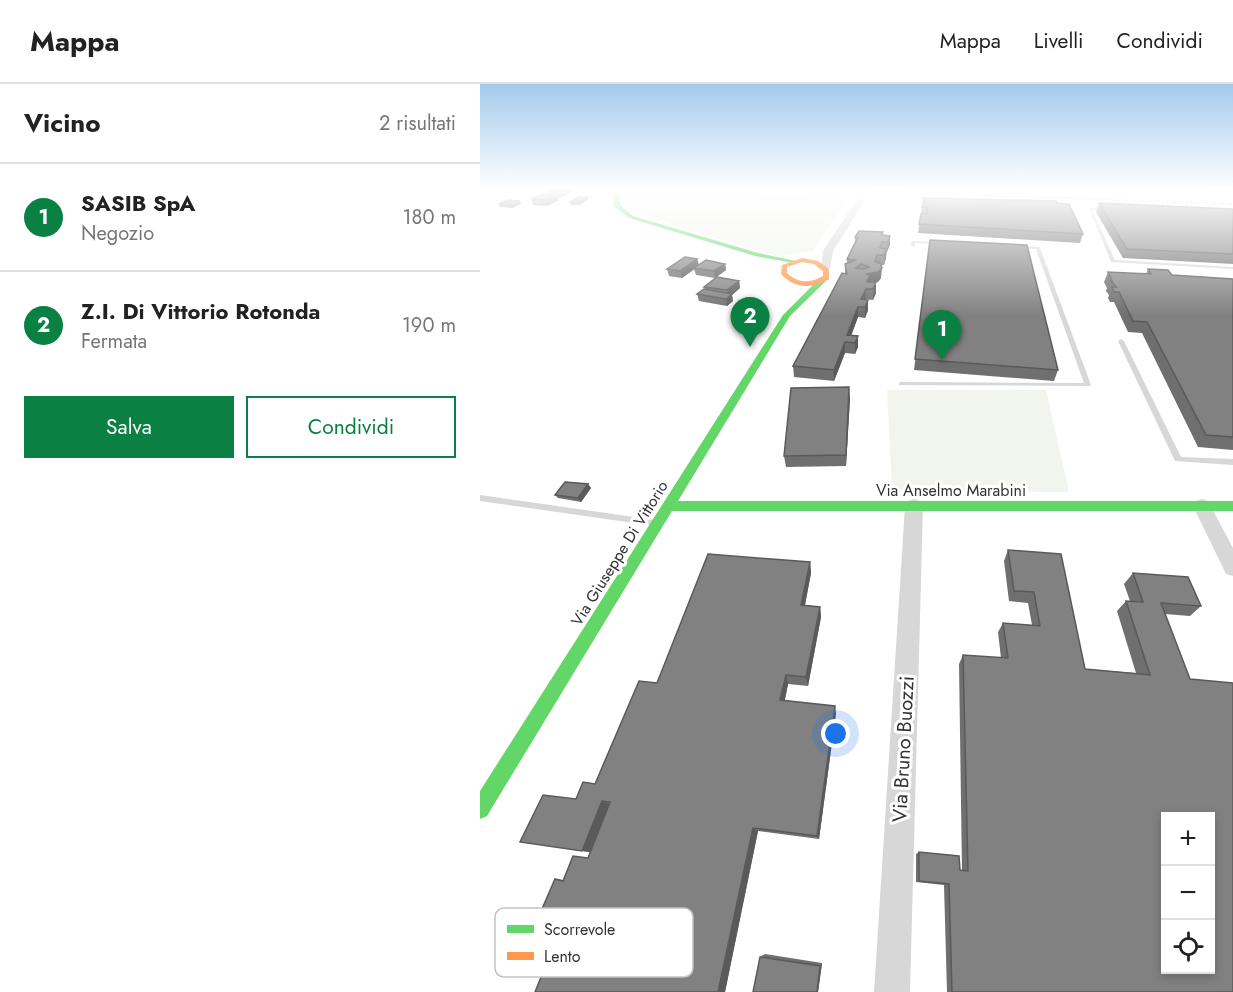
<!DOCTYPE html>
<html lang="it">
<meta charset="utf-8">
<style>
:root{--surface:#fff;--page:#f2f2f2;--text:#222;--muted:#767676;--line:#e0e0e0;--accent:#0b8043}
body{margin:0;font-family:Jost,sans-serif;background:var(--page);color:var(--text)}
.controls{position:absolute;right:18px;bottom:18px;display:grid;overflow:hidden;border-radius:0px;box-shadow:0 3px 9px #0003}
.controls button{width:54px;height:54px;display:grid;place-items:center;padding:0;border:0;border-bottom:2px solid var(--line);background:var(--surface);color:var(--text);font:30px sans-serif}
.you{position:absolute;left:356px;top:650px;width:21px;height:21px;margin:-15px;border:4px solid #fff;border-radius:50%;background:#1a73e8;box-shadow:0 0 0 9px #1a73e833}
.badge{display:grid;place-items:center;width:39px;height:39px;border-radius:50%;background:var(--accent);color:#fff;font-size:20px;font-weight:700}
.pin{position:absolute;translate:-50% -50px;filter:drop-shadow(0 2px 3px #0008)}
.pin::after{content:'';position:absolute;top:32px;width:21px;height:18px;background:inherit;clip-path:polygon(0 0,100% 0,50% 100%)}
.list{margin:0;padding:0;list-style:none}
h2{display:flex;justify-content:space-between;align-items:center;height:78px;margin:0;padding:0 24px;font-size:26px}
h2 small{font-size:20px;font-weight:400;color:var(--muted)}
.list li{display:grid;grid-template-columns:39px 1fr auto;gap:18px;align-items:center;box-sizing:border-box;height:108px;padding:0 24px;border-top:2px solid var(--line)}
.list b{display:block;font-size:22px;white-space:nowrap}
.list p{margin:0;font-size:20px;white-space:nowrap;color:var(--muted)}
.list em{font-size:20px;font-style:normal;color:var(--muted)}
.actions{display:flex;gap:12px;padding:18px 24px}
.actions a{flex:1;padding:14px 0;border:2px solid var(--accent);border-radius:0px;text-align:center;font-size:21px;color:var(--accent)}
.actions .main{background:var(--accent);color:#fff}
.icon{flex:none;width:33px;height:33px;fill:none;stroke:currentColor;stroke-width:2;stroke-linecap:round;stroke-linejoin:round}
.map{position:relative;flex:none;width:753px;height:908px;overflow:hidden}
header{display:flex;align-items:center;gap:36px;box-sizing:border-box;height:84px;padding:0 30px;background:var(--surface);border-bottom:2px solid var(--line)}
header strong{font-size:28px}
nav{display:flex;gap:33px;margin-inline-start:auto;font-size:21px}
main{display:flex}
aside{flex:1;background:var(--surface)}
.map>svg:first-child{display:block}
.green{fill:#f1f5ed}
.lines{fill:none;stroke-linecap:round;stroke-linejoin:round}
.lane{fill:#d7d7d7;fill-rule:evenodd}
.street{fill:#d7d7d7;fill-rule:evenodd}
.fast{fill:#63d668;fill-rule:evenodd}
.slow{fill:#ff974d;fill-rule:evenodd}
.rail{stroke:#bebebe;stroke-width:2;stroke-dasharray:2 2;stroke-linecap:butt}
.wall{fill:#6f6f6f}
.shaded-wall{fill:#5a5a5a}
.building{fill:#818181;stroke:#5a5a5a;stroke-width:1.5;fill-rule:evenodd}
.labels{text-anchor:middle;stroke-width:6;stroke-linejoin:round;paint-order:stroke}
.street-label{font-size:16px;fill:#333;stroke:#fff}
.near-street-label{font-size:20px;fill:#333;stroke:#fff}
.key{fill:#fff;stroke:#c2c2c2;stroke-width:1.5}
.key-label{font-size:16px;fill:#333}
</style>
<header>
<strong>Mappa</strong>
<nav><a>Mappa</a><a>Livelli</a><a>Condividi</a></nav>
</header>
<main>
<aside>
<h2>Vicino<small>2 risultati</small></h2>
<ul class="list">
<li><span class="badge">1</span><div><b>SASIB SpA</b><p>Negozio</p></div><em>180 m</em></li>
<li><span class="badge">2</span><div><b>Z.I. Di Vittorio Rotonda</b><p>Fermata</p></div><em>190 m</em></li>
</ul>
<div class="actions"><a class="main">Salva</a><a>Condividi</a></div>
</aside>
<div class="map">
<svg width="753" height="908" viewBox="0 0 753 908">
<rect width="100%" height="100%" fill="#fff"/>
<path class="green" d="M145,104L368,113L333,167L297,172L160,131L141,118Z
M407,306H566L589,408L412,406Z"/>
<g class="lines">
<path class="lane" d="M609,124L630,125L612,126L635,176L753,183V185L631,178Z
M433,157L462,158L464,159L462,160L435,159V162L433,163L431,162V158Z
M534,162L558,163L560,164L611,301L610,302L419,301V299L421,298L604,299L556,165L536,164Z
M641,255L644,257L701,373L753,375V381L695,377L638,257Z
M0,411L175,436L179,439L175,442L0,417Z"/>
<path class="street" d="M378,114L385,116L353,167L350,184L341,186L343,167Z
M434,415L440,417L443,422L430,908H394L425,422L428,417Z
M722,415L728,417L753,464V492L746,490L713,422L716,417Z"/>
<path class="fast" d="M134,104H139L140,121L153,132L278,169L316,177L313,179L275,172L149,134L134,122Z
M339,195L346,197L310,232L198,417H753V427H192L7,732L0,735V707L303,231Z"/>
<path class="slow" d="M322,174L338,177L349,185V195C332,205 315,205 301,190L302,181ZM322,178L334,180L343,187V192C329,200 318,199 307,189V183Z"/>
<path class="rail" d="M314,104L753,120
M650,104L753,108"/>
</g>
<path class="wall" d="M75,104H92L93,107L80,114H78L79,116L67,122L53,121L51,115L69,110L68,108Z
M108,116L99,121H91L90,118Z
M40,117L41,120L32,124L20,123L19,120Z
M577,119L603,150L600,159L438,149L442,123Z
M619,119L753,125V180L643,174L616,128Z
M403,148V152H410V161L406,168V174L404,181H401V194L398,198H395L396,209L393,216L385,215L388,226L385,234L378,233L371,251L378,263L375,270L365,269L354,297L314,293L313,282L365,190V180H367V175L375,158V153Z
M450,156L578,286L574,297L434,286Z
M217,175L219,181L245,180L246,186L235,194L216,191L214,185L202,194L189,192L187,185Z
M668,185L692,191L753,195V366L718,363L662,249L648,248L634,218H630L628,214L629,211L626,207L627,204L624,198L628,188L666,190Z
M259,197L260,204L252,211L253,217L247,222L219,217L217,210L225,205L224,203Z
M370,314L366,382L306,383L304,372Z
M108,400L111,404L101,418L78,414L75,411Z
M528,466L605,585L656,589L637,527L646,517H650L644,500L653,489L721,522L710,532L685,530L753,908H467L464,801L436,798V770L439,768L480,786H482L479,580L483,571L521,574L518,548L523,539L552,541L548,519L529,517L524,477Z
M330,478L331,489L325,521L340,523L341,533L328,602L308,600L305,616L356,629L339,755L278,747L245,908H55L72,866L75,795L83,796L108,774L110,768L40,758L115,700L177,599Z
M285,870L342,879L338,908H273L280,873Z"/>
<path class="shaded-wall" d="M86,104H92L93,107L80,114L78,108Z
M77,110L79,116L67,122L64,116Z
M107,113L108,116L99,121L98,118Z
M40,117L41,120L32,124L31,121Z
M410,152V161L407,168L408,158Z
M407,165L406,174L404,181V171Z
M217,175L219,182L202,194L200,187Z
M245,180L246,186L235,194L234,187Z
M402,184L401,194L398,198L390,200L387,205L386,190Z
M259,197L260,204L252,211L253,217L247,222L246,215L248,213L247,206Z
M396,198V209L393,216V205Z
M386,205L385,215H381Z
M388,216V226L385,234V223Z
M378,223V233L369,258L367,251Z
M378,252V263L375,270V259Z
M365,258V269L354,297V286Z
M369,303L370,314L366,382V371Z
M108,400L111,404L101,418L98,414Z
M330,478L331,489L323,531L321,521Z
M340,523L341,533L328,602L326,593Z
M306,591L308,600L303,624L300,616Z
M355,622L356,629L339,755L337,752Z
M122,717L133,722L115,769L102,767Z
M273,744L278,747L245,908H238Z
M342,879L338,908H337L340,882Z"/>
<path class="building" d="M75,104H86L78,108H68Z
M63,110H77L64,116L51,115Z
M99,113H107L98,118H90Z
M444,114L576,117L577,119L589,120L603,150L439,140L441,130H447L448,123H442Z
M28,116L40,117L31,121L19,120Z
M619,119L753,125V170L647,165Z
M379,147L403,148L402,151L410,152L408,158H402L400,164L407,165L404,171H397L395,177L401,180L402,184L398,188L386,190L390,191L387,198H396L393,205H386L381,215L388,216L385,223H378L367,251L378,252L375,259L365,258L354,286L313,282L362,189L367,190L365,180L376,176L367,175L378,153H375ZM381,180L389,183L384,185L376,184Z
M450,156L547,161L578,286L435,275Z
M205,173L217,175L200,187L187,185Z
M226,176L245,180L234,187L214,184Z
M668,185L688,186L692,191L753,195V353L726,351L667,238L653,237L639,208H634L632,203H636L630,196L632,197L628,188L671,190Z
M237,193L259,197L247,206L224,203Z
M224,205L252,210L246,215L217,210Z
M369,303L366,371L304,372L311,304Z
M85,398L108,400L98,414L75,411Z
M528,466L581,470L605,585L670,591L646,517L663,518L653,489L708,493L721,522L681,519L710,595L753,599V908H472L469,800L439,797V768L479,772L480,786L488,787L483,571L528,574L523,539L560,542L554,508L534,507ZM686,732H730V885H686Z
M228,470L330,478L321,521L340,523L326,593L306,591L300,616L355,622L337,752L273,744L238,908H55L72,866L46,862L75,795L83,797L93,772L108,774L130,718L122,717L102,767L40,758L63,711L96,715L103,698L115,700L159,597L177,599Z
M280,873L340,882L337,908H273Z"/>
<linearGradient id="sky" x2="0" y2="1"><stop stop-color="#a3caec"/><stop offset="0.45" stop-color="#fff"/><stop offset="1" stop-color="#fff" stop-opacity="0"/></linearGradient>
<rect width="753" height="232" fill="url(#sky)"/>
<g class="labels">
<g class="street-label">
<text x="471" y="412">Via Anselmo Marabini</text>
<text transform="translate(139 469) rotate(-58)" y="6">Via Giuseppe Di Vittorio</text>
</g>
<g class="near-street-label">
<text transform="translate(423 665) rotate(-87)" y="7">Via Bruno Buozzi</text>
</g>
</g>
<rect x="15" y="824" width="198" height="69" rx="9" class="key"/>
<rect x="27" y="841" width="27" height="8" fill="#63d668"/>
<rect x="27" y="868" width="27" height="8" fill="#ff974d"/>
<g class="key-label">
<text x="64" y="851">Scorrevole</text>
<text x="64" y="878">Lento</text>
</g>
</svg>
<div class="controls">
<button>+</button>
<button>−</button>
<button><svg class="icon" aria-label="locate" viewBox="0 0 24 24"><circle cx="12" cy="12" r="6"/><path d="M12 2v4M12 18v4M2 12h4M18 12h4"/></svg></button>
</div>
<div class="you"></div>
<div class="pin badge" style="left:462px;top:276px">1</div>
<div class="pin badge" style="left:270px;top:263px">2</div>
</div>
</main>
